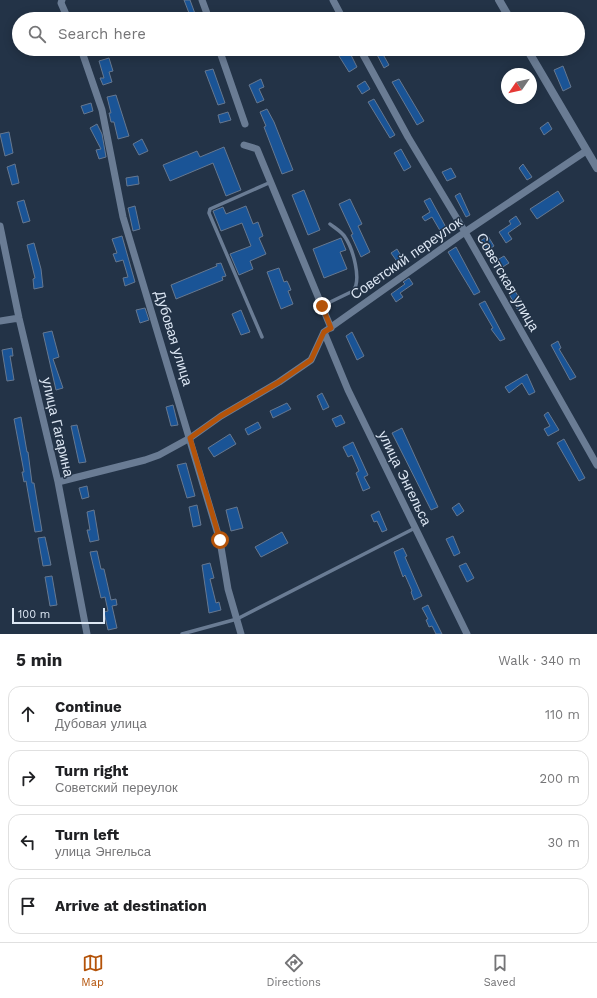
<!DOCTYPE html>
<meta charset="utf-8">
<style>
:root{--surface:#fff;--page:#f2f2f2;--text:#202124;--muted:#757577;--line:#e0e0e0;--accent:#b45309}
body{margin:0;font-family:"Work Sans",sans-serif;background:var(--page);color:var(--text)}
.compass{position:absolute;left:501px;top:68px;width:36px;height:36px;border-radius:50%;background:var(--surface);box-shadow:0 2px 10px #0003;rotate:236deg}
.scale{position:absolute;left:12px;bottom:10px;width:93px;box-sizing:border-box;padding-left:4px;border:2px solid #dde7f4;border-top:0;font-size:11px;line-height:14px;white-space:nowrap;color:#dde7f4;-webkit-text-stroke:3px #233347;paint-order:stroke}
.stop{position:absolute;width:12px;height:12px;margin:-9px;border:3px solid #b45309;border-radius:50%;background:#fff}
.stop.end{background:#b45309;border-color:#fff;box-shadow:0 1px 4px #0008}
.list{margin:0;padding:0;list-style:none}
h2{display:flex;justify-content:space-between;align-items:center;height:52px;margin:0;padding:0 16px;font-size:17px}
h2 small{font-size:13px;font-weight:400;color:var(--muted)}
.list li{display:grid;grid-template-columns:26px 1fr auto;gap:12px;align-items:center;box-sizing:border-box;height:56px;margin:0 8px 8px;padding:0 8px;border:1px solid var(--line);border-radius:12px}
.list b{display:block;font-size:15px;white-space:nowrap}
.list p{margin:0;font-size:13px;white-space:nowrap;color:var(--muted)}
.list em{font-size:13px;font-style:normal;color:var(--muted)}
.icon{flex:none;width:22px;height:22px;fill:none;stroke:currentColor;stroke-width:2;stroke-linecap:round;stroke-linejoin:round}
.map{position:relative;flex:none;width:597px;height:634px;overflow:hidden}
.search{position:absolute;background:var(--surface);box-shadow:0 2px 10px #0003;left:12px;right:12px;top:12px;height:44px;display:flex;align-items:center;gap:10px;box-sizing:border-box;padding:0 14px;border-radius:22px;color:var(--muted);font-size:15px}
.sheet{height:308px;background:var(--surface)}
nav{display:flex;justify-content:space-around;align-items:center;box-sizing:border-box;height:56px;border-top:1px solid var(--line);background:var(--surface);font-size:11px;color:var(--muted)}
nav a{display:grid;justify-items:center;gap:2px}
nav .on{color:var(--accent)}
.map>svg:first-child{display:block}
.building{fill:#1a5496;stroke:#667890}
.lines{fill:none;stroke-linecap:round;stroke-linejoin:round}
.service{stroke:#6a7c94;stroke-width:3.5}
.minor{stroke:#6a7c94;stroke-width:7}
.tertiary{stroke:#6a7c94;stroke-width:8}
.route{stroke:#b45309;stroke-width:5}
.labels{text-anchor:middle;stroke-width:3;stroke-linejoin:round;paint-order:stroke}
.street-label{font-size:14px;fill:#dde7f4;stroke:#233347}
</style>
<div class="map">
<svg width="597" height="634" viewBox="0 0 597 634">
<rect width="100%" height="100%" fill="#233347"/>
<path class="building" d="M184,0H190L197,19H189L187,13H189Z
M374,49H380L389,65L384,68Z
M349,51L357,67L349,72L339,56Z
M109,58L113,71L109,72L112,82L103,85L100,78H104L99,61Z
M563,66L571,87L563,91L554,70Z
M213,69L225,103L218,105L205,71Z
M261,79L264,87L259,89L264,100L257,103L249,85Z
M399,79L424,121L417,125L392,82Z
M365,81L370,89L362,94L357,86Z
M116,95L129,136L118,139L114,122H111L109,113H111L107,97Z
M374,99L395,135L390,138L368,102Z
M91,103L93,111L84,114L81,106Z
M267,109L274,122L293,170L282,174L264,127L266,126L260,112Z
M228,112L231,120L220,123L218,115Z
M548,122L552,129L544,135L540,128Z
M97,124L102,134L106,157L99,159L96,150L101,149L90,128Z
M9,132L13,153L5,156L0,134Z
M142,139L148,151L139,155L133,144Z
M224,147L241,190L226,196L213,163L170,181L163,165L197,151L200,157Z
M401,149L411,167L404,171L394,153Z
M15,164L19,183L12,185L7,167Z
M523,164L532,177L527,180L519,168Z
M451,168L456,177L447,181L442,172Z
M138,176L139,184L127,186L126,178Z
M304,190L320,230L308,235L292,195Z
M558,191L564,201L537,219L530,209Z
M460,193L470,215L466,217L455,196Z
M430,198L448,231L442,234L432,217L425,221L422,217L430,212L424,201Z
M350,199L362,224L358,226L370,252L361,257L351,235L353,234L339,204Z
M24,200L30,221L23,223L17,202Z
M135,206L140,229L133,231L128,208Z
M246,206L253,224L258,222L263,236L259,238L266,254L250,261L253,269L239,275L230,254L251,246L242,223L221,231L213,211L223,207L226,214Z
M516,216L521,224L508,233L512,239L506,243L499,232L511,224L509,221Z
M122,236L135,282L125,286L123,278L128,277L123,260L116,262L113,254L117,253L112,239Z
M488,236L494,246L487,251L480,241Z
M341,238L346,250L340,252L347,269L324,278L313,249Z
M34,243L41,269L43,287L34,289L33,279L35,278L27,245Z
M456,247L480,292L474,295L448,252Z
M397,249L403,259L398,263L391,253Z
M504,256L509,263L498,270L494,262Z
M221,263L226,276L222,277L223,280L176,299L171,285L217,266L216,264Z
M279,268L284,282L287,281L289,285L291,290L288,291L293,304L281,309L267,272Z
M409,278L413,284L400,293L403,297L396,302L391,294L405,284L403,282Z
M515,291L527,310L520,314L509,294Z
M485,301L505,339L500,341L491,329L493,328L479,304Z
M145,308L149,320L140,323L136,310Z
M241,310L250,332L241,335L232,314Z
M52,331L59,357L53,359L63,388L56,390L43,333Z
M352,332L364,356L357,360L346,336Z
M558,341L561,348L559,349L576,377L570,380L551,345Z
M12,348L13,356H10L14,380L7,381L2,350Z
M527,374L535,392L529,395L522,383L509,393L505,387Z
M322,393L329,407L323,410L317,396Z
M287,403L291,409L273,418L270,411Z
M173,405L178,425L171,426L166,407Z
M548,412L559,430L548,436L544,429L550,426L544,415Z
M341,415L345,423L336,427L332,419Z
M21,417L27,452H28L32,483H34L42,531L35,532L26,481L24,482L22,472H24L14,419Z
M258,422L261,428L248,435L245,429Z
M77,425L86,462L79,463L71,426Z
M402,428L438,507L431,510L392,433Z
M230,434L236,444L214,457L208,448Z
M564,439L585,478L579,481L557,443Z
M353,442L368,475L364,477L370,488L363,491L356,473L359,471L352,455L348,457L343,447Z
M186,463L195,496L187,498L177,465Z
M87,486L89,497L82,499L79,488Z
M459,503L464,511L457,516L452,508Z
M197,505L201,525L193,527L189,507Z
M237,507L243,528L231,531L226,510Z
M94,510L99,540L90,542L87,530H90L87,512Z
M379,511L387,530L382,532L377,521L374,522L371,515Z
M282,532L288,543L261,557L255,547Z
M453,536L460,553L454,556L446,539Z
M45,537L51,565L43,566L38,538Z
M403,548L407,556L405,557L422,596L414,600L411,592L412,591L405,575L403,577L394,552Z
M97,551L101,569H104L111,600L116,599L117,605L112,606L117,628L108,630L104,612L108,611L105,597L101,598L90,552Z
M210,563L214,578L210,579L216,603L219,602L221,610L209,613L202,565Z
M466,563L474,578L467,582L459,566Z
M52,576L57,605L50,606L45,577Z
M428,605L432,614L442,634H436L432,626L429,627L426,620L428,619L422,608Z"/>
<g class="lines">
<path class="service" d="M322,306L353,291C362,280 353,249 345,237C342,232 335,228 330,224
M262,337L209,213L210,209L271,182
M182,634L237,619L415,528"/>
<path class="minor" d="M62,0L61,3L68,19
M202,0L209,19
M333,0L343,19
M81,49L102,110L123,217L220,541L228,589L241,634
M219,49L245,124
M360,49L408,137L465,232L597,465
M244,145L257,149L331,328
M0,226L19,318L58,482L87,634
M0,321L19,318
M324,332L348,390L467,634
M58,482L145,460L159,455L190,438L221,416L279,382L311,360L324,332L465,232L586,151"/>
<path class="tertiary" d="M499,0L510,19
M527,49L597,168"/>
</g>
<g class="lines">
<path class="route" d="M220,540L190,438L221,416L279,382L311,360L324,332L331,328L322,306"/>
</g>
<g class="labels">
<g class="street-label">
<text transform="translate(406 258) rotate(-35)" y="5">Советский переулок</text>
<text transform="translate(508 282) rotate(60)" y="5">Советская улица</text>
<text transform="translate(174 338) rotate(73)" y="5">Дубовая улица</text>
<text transform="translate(58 427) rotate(77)" y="5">улица Гагарина</text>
<text transform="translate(405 478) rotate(64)" y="5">улица Энгельса</text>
</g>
</g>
</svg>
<svg class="compass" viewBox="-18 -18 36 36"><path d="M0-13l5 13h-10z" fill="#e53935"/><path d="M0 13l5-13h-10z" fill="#757577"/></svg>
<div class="scale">100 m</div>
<div class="stop" style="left:220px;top:540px"></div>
<div class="stop end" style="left:322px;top:306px"></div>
<div class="search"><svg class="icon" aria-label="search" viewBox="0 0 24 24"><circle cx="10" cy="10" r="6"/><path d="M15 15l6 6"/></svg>Search here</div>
</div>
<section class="sheet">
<h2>5 min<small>Walk · 340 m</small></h2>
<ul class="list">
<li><svg class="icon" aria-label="ahead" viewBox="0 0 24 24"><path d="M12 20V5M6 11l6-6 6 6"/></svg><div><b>Continue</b><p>Дубовая улица</p></div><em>110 m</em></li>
<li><svg class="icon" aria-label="right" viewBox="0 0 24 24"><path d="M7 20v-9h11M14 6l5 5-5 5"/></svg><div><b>Turn right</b><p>Советский переулок</p></div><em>200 m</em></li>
<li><svg class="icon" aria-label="left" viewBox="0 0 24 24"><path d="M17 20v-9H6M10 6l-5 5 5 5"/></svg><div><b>Turn left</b><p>улица Энгельса</p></div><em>30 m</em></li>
<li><svg class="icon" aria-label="arrive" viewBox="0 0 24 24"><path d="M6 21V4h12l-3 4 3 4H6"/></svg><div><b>Arrive at destination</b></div></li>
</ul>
</section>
<nav>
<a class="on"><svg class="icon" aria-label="map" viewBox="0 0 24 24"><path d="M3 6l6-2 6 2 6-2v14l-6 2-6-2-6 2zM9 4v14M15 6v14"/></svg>Map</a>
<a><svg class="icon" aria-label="directions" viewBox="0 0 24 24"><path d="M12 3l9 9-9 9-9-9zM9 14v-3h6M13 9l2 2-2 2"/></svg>Directions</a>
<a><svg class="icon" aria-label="saved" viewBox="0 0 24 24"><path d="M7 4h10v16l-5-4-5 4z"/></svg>Saved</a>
</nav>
